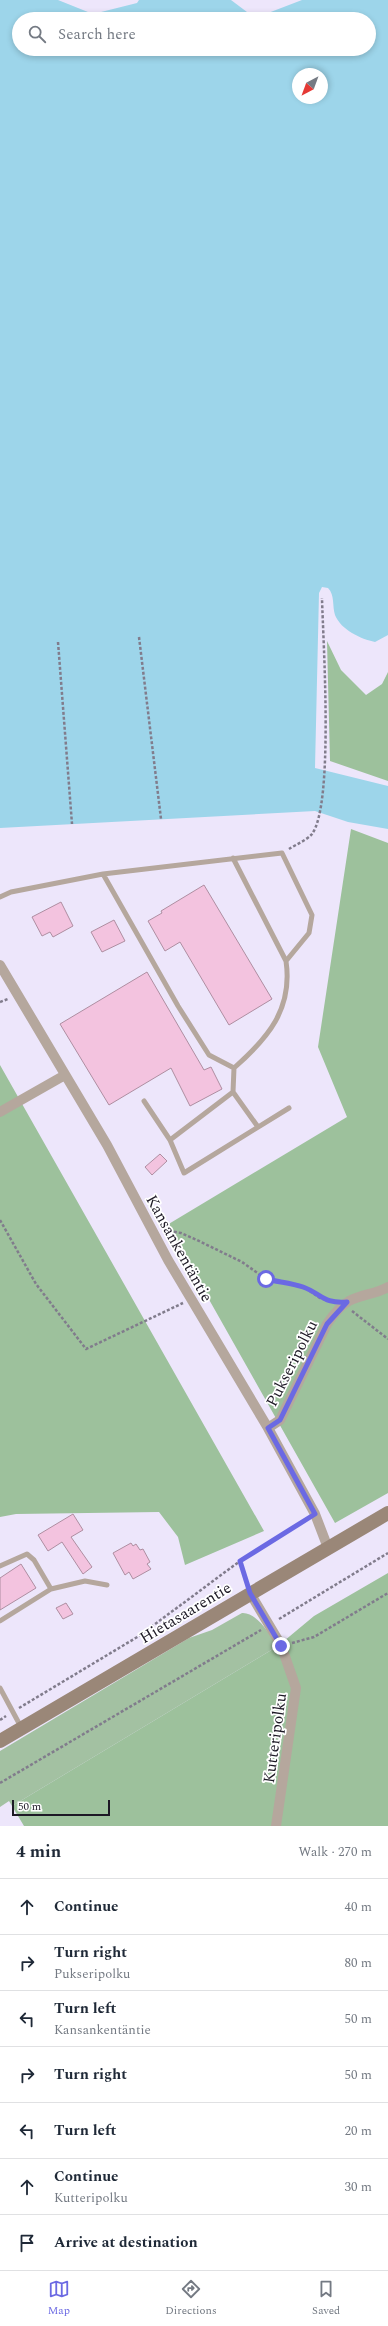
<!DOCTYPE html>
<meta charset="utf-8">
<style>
:root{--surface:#fff;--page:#f6f6f7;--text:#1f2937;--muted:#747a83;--line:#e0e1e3;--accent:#6b69e3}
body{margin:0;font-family:Spectral,serif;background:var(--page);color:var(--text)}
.compass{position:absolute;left:292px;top:68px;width:36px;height:36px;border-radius:50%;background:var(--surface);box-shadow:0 2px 6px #0003;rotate:221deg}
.scale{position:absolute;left:12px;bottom:10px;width:98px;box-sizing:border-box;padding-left:4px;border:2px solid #1d1925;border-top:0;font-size:11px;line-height:14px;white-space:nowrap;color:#1d1925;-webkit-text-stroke:3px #fff;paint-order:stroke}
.stop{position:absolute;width:12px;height:12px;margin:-9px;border:3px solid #6b69e3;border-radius:50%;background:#fff}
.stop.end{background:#6b69e3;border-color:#fff;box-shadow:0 1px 4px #0008}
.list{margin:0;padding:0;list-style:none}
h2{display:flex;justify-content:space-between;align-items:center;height:52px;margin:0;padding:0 16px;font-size:17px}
h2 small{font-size:13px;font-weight:400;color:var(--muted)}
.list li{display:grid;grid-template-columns:26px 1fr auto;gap:12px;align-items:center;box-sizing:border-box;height:56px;padding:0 16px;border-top:1px solid var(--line)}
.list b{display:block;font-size:15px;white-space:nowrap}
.list p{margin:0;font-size:13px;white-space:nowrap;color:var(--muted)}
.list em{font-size:13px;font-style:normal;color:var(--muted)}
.icon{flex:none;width:22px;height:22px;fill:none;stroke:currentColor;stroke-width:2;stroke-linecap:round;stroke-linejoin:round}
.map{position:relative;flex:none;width:388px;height:1826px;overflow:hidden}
.search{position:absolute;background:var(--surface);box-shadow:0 2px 6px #0003;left:12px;right:12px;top:12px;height:44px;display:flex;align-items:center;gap:10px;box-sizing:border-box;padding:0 14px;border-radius:22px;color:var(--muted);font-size:15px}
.sheet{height:444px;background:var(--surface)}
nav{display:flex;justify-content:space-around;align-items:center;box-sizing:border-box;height:56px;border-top:1px solid var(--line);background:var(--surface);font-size:11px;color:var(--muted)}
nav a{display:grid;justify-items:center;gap:2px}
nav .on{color:var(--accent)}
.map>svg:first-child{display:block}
.green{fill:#a3c1a2}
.forest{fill:#9dc19c}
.water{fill:#9dd5ea;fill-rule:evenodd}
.building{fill:#f3c3df;stroke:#ae8ea1}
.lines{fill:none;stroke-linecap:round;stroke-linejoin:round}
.path{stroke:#817c8c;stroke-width:2.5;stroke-dasharray:3 2;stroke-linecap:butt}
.lane{stroke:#b5a79d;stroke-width:5}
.street{stroke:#b5a79d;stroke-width:10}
.secondary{stroke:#9a8778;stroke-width:14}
.route{stroke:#6b69e3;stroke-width:5}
.labels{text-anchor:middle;stroke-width:3.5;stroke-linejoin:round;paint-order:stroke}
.street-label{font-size:16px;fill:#1d1925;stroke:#fff}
</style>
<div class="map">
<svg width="388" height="1826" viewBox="0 0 388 1826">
<rect width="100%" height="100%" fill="#ede6fb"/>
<path class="green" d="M242,1613C257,1612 270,1635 278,1646L12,1806L9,1801L0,1807V1751L189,1638L212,1630Z"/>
<path class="forest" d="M327,641L341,670L366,695L382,684L388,672V781L330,761Z
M351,829L388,843V1493L335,1523L167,1225L347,1117L318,1047Z
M0,1065L264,1531L185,1565L178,1537L159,1512L16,1514L0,1517Z
M388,1573V1826H24L12,1806L278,1646L314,1616Z"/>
<path class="water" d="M0,0H58L93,14L137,3L139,0H231L255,18L302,0H388V635L375,642C361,639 341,630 335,615C332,606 335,595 328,588L322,587L319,593L315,768L388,786V829L348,822L315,811L0,828ZM19,19H369V49H19ZM298,74H322V98H298Z"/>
<path class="building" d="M204,885L272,999L229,1025L180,942L165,951L148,921L162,913L161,911Z
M61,902L73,926L53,937L50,932L42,936L32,917Z
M114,920L125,941L102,952L91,932Z
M147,972L204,1070L211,1067L222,1089L190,1106L171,1068L109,1105L60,1024Z
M160,1154L167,1161L152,1175L145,1167Z
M73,1514L83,1530L71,1537L92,1567L83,1574L62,1542L48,1551L38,1535Z
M131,1543L133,1546L136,1544L140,1550L143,1549L150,1562L147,1564L151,1569L133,1579L129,1572L125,1575L113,1553Z
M21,1564L36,1588L0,1610V1578Z
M66,1603L73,1614L63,1619L56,1608Z"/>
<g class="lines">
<path class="path" d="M139,637L161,819
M58,642L72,824
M289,849C295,845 307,840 312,834C334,804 323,641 322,598
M0,1002L8,999
M0,1220L36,1284L86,1349L183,1303
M164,1230L181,1233L197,1240L242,1262L266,1279L304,1287L320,1298L330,1301
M352,1311L388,1339
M240,1561L246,1581
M279,1619L388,1553
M292,1643L314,1637L388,1593
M19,1708L139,1636L240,1561L306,1520
M0,1720L6,1716
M0,1783L261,1630"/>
<path class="lane" d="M233,858L286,961C293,1009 268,1038 234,1068L233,1092L170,1140L184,1173L289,1108
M103,874L178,1006L209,1055L234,1068
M0,897L11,892L103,874L282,853L312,915L309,933L286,961
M233,1092L258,1127
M144,1101L170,1140
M0,1566L27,1554L34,1560L51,1589
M0,1621L51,1589L85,1581L107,1585
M0,1688L21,1727"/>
<path class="street" d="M0,965L107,1145L168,1260L268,1428L315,1514L328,1548
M0,1112L65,1075
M268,1428L280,1420L327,1324C333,1315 340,1306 349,1301C362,1294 376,1294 388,1287
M250,1593L281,1645L296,1688L276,1826"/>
<path class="secondary" d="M0,1741L388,1513"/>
</g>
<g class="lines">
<path class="route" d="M266,1279C278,1282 292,1283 303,1287C322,1294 323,1304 347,1302L327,1324L280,1420L268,1428L315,1514L240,1561L250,1593L281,1646"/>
</g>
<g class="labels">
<g class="street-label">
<text transform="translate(180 1248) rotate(61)" y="6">Kansankentäntie</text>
<text transform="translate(291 1363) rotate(-63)" y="6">Pukseripolku</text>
<text transform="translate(185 1612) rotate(-31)" y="6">Hietasaarentie</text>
<text transform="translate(274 1738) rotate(-82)" y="6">Kutteripolku</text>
</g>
</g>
</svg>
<svg class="compass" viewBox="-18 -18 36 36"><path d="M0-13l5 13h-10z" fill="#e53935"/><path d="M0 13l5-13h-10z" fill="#747a83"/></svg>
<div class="scale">50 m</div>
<div class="stop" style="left:266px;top:1279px"></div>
<div class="stop end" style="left:281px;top:1646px"></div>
<div class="search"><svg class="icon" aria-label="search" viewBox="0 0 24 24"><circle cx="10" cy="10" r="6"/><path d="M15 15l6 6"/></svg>Search here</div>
</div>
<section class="sheet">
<h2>4 min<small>Walk · 270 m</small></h2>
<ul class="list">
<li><svg class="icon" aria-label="ahead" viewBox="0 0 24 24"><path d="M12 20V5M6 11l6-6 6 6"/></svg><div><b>Continue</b></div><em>40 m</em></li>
<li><svg class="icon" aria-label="right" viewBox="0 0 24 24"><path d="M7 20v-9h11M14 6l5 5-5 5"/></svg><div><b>Turn right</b><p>Pukseripolku</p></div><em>80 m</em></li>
<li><svg class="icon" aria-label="left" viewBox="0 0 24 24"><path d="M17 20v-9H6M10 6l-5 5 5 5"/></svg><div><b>Turn left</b><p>Kansankentäntie</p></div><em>50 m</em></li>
<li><svg class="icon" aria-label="right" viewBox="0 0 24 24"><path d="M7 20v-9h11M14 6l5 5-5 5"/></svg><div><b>Turn right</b></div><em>50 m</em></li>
<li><svg class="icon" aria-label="left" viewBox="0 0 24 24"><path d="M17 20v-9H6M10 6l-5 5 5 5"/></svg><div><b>Turn left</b></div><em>20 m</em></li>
<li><svg class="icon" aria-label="ahead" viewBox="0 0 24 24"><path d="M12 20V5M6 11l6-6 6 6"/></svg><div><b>Continue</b><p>Kutteripolku</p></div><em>30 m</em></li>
<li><svg class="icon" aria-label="arrive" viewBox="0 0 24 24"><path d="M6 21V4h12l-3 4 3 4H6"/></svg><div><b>Arrive at destination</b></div></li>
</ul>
</section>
<nav>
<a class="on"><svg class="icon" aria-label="map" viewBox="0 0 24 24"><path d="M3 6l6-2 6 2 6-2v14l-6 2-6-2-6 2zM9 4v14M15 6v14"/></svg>Map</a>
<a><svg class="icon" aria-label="directions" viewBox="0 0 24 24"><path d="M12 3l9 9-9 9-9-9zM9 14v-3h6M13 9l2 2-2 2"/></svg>Directions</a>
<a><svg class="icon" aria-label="saved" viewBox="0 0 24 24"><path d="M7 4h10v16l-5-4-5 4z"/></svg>Saved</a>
</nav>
